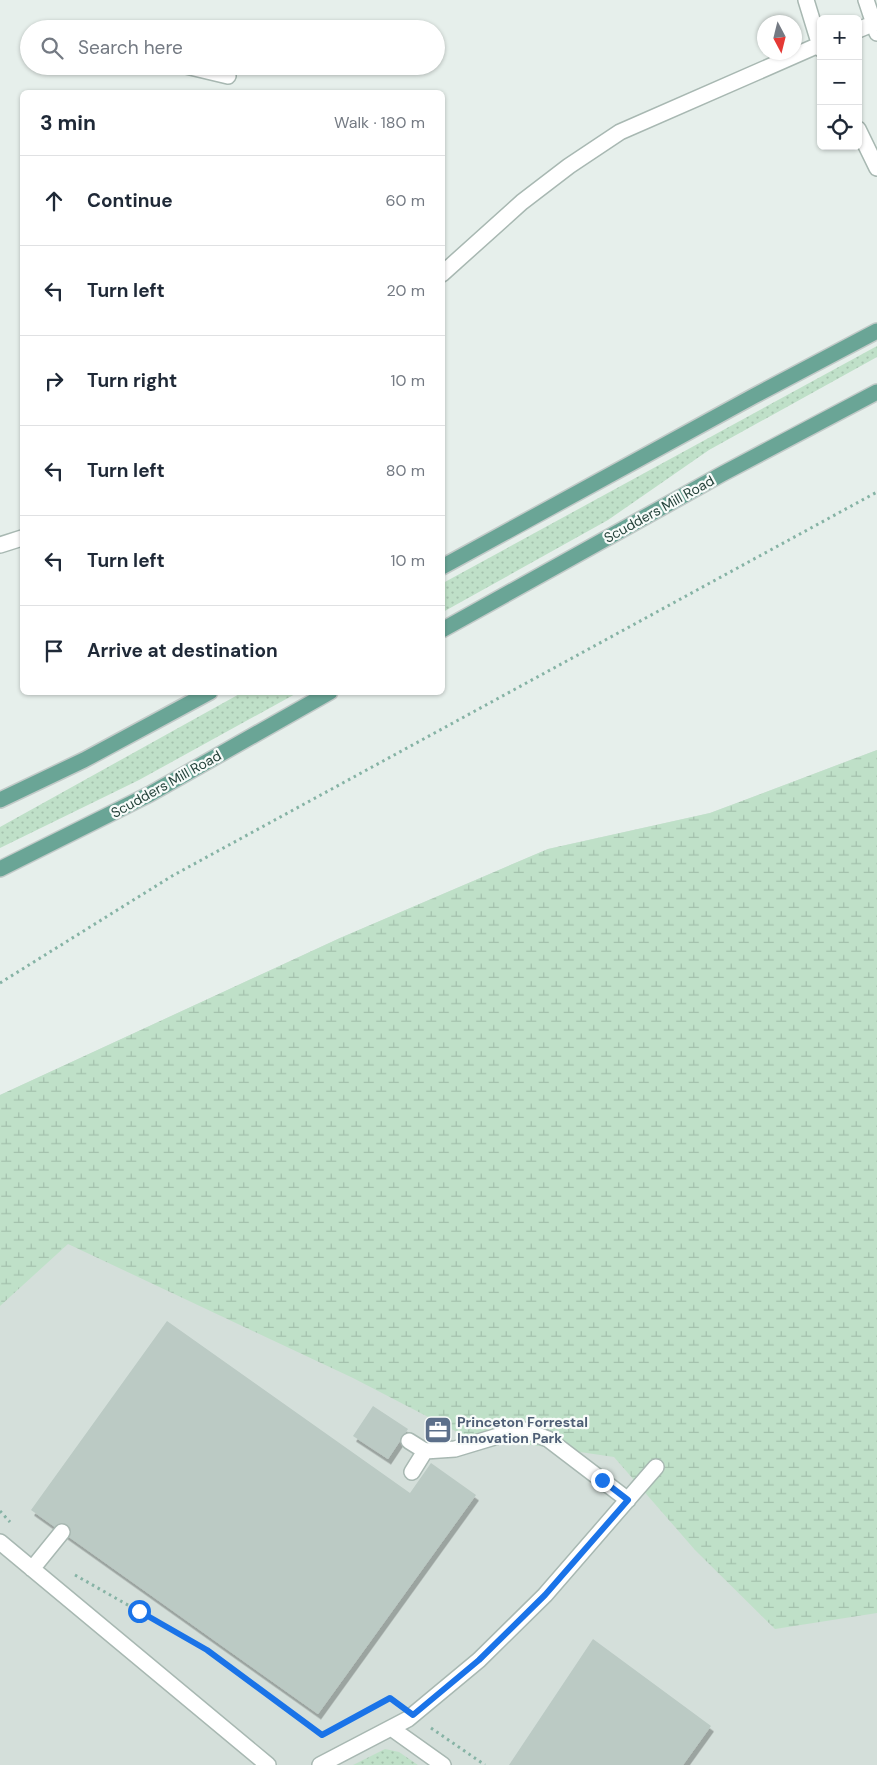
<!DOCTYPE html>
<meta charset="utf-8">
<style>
:root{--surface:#fff;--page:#f2f2f3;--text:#1f2937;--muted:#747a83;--line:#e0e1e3}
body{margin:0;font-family:"DM Sans",sans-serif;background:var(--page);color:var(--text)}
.controls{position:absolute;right:15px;top:15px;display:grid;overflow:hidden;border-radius:8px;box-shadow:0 1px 4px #0004}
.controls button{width:45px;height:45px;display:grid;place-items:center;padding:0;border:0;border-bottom:1px solid var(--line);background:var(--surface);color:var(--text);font:25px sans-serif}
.compass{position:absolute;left:757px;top:15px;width:45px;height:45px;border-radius:50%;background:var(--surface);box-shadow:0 1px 4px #0004;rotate:173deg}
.stop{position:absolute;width:15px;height:15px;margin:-11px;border:4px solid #1a73e8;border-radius:50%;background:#fff}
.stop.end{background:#1a73e8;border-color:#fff;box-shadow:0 1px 5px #0008}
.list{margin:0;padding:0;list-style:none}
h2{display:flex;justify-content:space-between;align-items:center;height:65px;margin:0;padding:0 20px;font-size:21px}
h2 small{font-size:16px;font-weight:400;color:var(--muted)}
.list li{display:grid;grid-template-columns:32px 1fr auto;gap:15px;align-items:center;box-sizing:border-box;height:90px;padding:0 20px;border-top:1px solid var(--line)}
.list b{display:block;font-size:19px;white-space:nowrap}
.list em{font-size:16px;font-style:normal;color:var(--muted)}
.icon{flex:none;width:28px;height:28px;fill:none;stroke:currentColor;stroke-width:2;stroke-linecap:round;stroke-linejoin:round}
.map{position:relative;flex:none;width:877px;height:1765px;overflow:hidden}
.search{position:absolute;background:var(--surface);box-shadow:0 1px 4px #0004;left:20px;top:20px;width:425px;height:55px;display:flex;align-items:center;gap:12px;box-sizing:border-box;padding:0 18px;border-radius:28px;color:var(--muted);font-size:19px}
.panel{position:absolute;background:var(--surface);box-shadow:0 1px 4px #0004;left:20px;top:90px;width:425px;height:605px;border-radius:8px}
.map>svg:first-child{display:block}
.built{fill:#d4dfda}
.grass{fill:url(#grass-dots)}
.wetland{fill:url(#wetland-marsh)}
.building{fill:#bbcac4;filter:url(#shadow)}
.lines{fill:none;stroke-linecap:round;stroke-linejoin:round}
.minor-casing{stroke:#a8b8b2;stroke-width:18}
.major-casing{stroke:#c2cac8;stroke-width:18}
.path{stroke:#86b3a5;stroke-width:3;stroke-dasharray:2.5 4;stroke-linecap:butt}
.minor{stroke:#fff;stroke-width:15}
.major{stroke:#6aa596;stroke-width:15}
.route{stroke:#1a73e8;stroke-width:6}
.labels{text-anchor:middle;stroke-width:4.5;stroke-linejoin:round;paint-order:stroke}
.street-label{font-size:14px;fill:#24423a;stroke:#f7fbf9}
.service-label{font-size:14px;font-weight:bold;fill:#4e5e75;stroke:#f7fbf9;text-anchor:start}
</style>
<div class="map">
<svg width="877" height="1765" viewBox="0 0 877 1765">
<defs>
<pattern id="grass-dots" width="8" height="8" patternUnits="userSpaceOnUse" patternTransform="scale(1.25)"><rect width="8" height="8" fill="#bfe0c8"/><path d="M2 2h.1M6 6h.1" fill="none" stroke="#a4c1ad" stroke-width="1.8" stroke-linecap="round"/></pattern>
<pattern id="wetland-marsh" width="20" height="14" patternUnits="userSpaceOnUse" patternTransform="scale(1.25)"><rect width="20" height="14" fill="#bfe0c8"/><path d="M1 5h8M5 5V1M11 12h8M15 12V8" fill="none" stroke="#a4c1ad"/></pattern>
<filter id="shadow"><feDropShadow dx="3" dy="5.5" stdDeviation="0" flood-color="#0004"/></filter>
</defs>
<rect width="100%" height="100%" fill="#e6efeb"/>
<path class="built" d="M877,750V1765H0V1095L340,938L548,849L710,813Z"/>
<path class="grass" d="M877,346V357L709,450L608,520L443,612V583Z
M243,692L297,693L139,780L0,848V827Z
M385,1749L399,1752L418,1765H353Z"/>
<path class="wetland" d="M877,750V1613L775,1629L695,1550L614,1457L463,1435L353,1378L68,1244L0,1306V1095L340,938L548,849L710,813Z"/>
<path class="building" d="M167,1321L410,1493L431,1463L476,1495L318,1714L31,1510Z
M373,1406L408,1429L388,1459L353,1436Z
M593,1639L711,1726L683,1765H509Z"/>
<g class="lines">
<g class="minor-casing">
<path id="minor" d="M806,0L821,49
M866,0L877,33
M858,30L877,22
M186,66L228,76
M858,129L877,168
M442,274L522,202L569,166L620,132L821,44
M0,545L22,538
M409,1441L425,1451L455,1449L521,1429L548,1439L628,1500
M412,1472L425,1451
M0,1542L268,1765
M32,1569L62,1532
M391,1728L443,1765
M320,1765L408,1719L479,1660L545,1595L656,1467"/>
</g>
<g class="major-casing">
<path id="major" d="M442,567L754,396L877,331
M442,630L722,474L877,392
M0,800L84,760L210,692
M0,869L150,794L330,692"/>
</g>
<path class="path" d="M0,983L172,876L877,492
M0,1511L10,1522
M75,1575L207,1650L322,1735L390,1698L396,1702
M431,1728L485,1765"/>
<use href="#minor" class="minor"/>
<use href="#major" class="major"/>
</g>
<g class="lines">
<path class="route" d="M139,1611L207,1650L322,1735L390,1698L413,1715L479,1660L545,1595L628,1500L602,1480"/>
</g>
<defs>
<g id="office-square" transform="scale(1.4375)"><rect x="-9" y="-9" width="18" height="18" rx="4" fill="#5c6f8a" stroke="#f7fbf9"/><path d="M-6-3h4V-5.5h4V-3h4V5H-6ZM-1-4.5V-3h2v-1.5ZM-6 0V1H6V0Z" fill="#fff"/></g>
</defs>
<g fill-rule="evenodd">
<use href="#office-square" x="438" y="1430"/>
</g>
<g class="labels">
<g class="street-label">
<text transform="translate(659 509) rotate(-29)" y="5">Scudders Mill Road</text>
<text transform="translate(166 784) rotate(-29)" y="5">Scudders Mill Road</text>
</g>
<g class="service-label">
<text x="457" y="1427">Princeton Forrestal<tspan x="457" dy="16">Innovation Park</tspan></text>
</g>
</g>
</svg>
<div class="controls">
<button>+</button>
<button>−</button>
<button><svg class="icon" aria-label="locate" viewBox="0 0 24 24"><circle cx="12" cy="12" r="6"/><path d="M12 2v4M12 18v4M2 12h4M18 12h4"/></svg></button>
</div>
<svg class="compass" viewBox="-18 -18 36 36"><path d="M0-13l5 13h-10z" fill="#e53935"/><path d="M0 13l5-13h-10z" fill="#747a83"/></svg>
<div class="stop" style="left:139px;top:1611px"></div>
<div class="stop end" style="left:602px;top:1480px"></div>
<div class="search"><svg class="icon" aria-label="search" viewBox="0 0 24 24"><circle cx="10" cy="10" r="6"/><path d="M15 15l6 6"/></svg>Search here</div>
<section class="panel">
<h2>3 min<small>Walk · 180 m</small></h2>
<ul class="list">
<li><svg class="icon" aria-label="ahead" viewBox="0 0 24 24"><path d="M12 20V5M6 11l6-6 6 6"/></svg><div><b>Continue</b></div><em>60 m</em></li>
<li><svg class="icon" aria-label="left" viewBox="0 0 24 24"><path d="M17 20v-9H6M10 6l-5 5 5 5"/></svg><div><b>Turn left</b></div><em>20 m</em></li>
<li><svg class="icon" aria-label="right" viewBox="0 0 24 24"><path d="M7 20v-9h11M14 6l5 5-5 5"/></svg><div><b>Turn right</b></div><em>10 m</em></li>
<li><svg class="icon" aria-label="left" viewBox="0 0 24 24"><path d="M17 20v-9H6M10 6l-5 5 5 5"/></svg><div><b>Turn left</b></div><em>80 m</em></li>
<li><svg class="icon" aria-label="left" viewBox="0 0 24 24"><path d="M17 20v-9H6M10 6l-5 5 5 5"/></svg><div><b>Turn left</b></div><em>10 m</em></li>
<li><svg class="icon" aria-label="arrive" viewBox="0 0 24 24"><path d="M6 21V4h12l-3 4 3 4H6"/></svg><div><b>Arrive at destination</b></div></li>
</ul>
</section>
</div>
